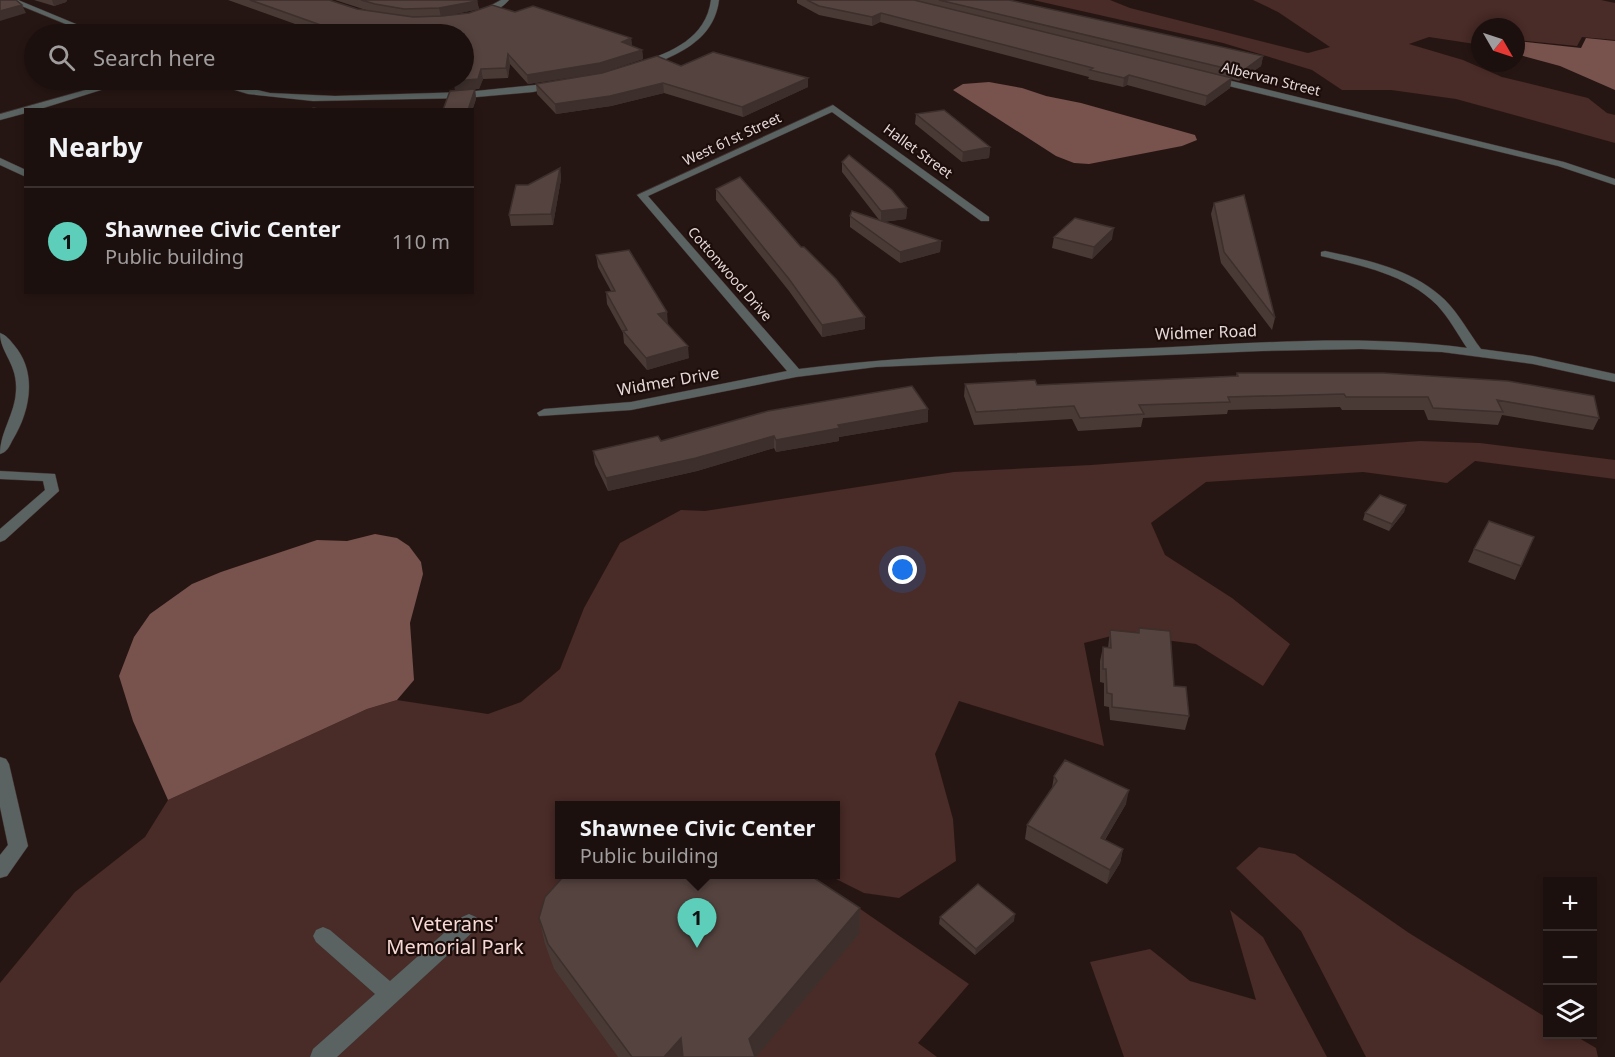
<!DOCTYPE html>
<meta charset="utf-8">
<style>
:root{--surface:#1c100e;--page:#291e1c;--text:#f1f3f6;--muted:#a09d9e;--line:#3a302e;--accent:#5dceb9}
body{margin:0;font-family:"Noto Sans",sans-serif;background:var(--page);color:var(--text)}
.controls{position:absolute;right:18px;bottom:18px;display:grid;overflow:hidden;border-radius:0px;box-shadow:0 3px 9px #0003}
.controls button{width:54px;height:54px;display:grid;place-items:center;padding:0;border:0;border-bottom:2px solid var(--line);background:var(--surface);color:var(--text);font:30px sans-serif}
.compass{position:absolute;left:1471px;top:18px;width:54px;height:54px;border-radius:50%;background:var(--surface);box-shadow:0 3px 9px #0003;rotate:129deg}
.you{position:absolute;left:903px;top:570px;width:21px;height:21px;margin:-15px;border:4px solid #fff;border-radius:50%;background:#1a73e8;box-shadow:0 0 0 9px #1a73e833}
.badge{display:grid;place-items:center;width:39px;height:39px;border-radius:50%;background:var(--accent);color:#111;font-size:20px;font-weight:700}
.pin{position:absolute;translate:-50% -50px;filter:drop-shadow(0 2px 3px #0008)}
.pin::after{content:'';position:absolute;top:32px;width:21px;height:18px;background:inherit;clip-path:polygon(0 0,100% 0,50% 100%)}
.popup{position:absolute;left:555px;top:801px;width:285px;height:78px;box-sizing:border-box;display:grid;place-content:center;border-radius:0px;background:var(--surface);filter:drop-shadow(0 2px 4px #0005);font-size:20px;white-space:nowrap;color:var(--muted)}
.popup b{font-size:22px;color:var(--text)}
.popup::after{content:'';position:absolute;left:50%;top:100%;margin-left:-12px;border:12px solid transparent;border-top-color:var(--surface)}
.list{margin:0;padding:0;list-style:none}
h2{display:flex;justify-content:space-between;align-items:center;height:78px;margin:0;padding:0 24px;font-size:26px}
h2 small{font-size:20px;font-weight:400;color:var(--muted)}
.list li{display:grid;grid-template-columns:39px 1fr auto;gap:18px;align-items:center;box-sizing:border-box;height:108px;padding:0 24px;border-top:2px solid var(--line)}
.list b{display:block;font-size:22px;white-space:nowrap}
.list p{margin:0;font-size:20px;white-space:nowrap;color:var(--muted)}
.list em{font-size:20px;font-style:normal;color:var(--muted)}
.icon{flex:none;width:33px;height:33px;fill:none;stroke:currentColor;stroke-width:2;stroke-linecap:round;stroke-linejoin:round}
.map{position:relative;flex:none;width:1615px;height:1057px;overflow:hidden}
.search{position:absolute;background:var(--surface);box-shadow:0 3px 9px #0003;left:24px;top:24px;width:450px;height:66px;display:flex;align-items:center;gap:15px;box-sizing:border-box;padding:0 21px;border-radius:33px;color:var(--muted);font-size:22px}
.panel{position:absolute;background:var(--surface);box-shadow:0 3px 9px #0003;left:24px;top:108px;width:450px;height:186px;border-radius:0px}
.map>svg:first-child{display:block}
.green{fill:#492b27}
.water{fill:#78524c}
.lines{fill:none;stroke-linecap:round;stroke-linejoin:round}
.lane-casing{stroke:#41312f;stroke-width:1}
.street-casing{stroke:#41312f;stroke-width:1}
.lane{fill:#5a6361;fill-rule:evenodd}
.street{fill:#5a6361;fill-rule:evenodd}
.wall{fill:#493a36}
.shaded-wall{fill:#3c2f2c}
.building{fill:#55433f;stroke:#3c2f2c;stroke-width:1.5}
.labels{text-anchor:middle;stroke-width:4.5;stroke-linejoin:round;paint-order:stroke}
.far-street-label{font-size:14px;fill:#e5dad8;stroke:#1c0d0b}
.street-label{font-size:16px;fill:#e5dad8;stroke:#1c0d0b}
.near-park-label{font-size:20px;fill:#f7dad5;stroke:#1c0d0b}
</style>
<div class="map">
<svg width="1615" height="1057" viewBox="0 0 1615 1057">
<rect width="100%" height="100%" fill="#261613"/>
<path class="green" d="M1033,0H1110L1130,8L1308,53L1330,47L1278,12L1253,0H1601L1615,3V40L1582,37L1577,46L1516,40V27H1480V41L1475,44L1429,37L1409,44L1463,60L1502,77L1588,98L1607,113L1615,115V143L1456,99L1391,90H1342L1312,70L1223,43Z
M1420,441L1480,443L1615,460V479L1475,461L1447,483L1363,472L1206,482L1151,523L1165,555L1232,598L1290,644L1263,686L1196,644L1119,634L1084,643L1104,746L959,701L935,754L953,819L956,861L899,898L864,893L828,875L835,874V806H559V874L811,875L969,984L918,1043L937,1057H0V983L75,892L145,837L168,800L367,709L397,700L488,714L521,702L560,669L584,608L620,543L681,510L705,511L954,472L1091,465Z
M1259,847L1295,854L1409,933L1547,1018L1548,1034L1574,1035L1596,1048L1598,1057H1366L1301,931L1236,868Z
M1230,910L1263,937L1327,1057H1124L1090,962L1150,949L1190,981L1256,1000Z"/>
<path class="water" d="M1586,38L1615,41V90L1560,66L1516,54V41L1581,48Z
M989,82L1022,88L1046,96L1081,103L1195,135L1197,140L1182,146L1089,164L1074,163L1056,156L953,90L963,84Z
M375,534L397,538L409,546L421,562L423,574L410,623L414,680L397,700L367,709L168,800L133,721L119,676L134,637L150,614L192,584L221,572L317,540L347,541Z"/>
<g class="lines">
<g class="lane-casing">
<path id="lane" d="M0,471L55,474L59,491L5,540L0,542V529L45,490L43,481L0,479Z
M0,757L6,759L9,764L28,846L7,876L0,878V855L8,845L0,807Z
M469,914L476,917L479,923L476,929L337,1057H310L313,1049L375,994L316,942L313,936L316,930L323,927L330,930L390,981L462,917Z"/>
</g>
<g class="street-casing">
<path id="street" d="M7,0H18L100,34H90Z
M501,0H509C503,8 484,18 475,14Z
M711,0H719C715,33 690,49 661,61C654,64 647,67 639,67V63C672,52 706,38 711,0Z
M1211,76L1564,162L1615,179V185L1558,166L1208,81V77Z
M121,80H133L37,110H26V113L0,120V114Z
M203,80H214L270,93L335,96L466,92L555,83L559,86L533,92L466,98L313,101L248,94Z
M833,105L989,217V221H981L832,112L648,196L799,369C917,354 1035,353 1153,348C1257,343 1364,334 1467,348C1457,333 1449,318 1437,305C1406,274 1362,266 1321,256V252L1325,251C1367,260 1413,269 1445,300C1459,314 1469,333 1481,349L1533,356L1615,374V382L1533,364L1442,352L1361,349L1262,351L876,367L796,377L631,410L539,416L537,413L544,409L631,402L787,371L637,195Z
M0,158L26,170V177L0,165Z
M0,333C6,335 10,340 14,345C38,373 30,412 12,441C9,447 7,452 0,454C0,432 15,414 16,391C18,364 0,353 0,333Z"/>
</g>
<use href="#lane" class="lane"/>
<use href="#street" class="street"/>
</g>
<path class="wall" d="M34,0H67L66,2L54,6Z
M228,0H329L357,9L372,12L335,0H476L477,1L479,9L450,15L515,12L631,38L632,46L642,50L643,59L601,73L681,66L808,87L743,117L664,93L611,106L556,114L537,94L536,84L598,73L528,84L510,64L508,78L483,79L479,89H475L476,99L472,111V110L455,90L454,80H387L385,83L359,84L358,80H464V34H323Z
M797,0H1013V1L1263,56L1261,66L1239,81L1231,79L1230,88L1205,106L1127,85L1123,87L1088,79L1089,77L880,22L872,26L819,15L797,3Z
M916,114L990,147L989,158L962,162L915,124Z
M842,162L907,208L906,219L883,222L941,241L940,252L900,263L850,227V216L880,221L842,172Z
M560,168L561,179L553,225L511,226L509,215L528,185Z
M716,189L865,329L822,337L789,291L716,200Z
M1214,203L1275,318L1272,330L1221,263L1211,214Z
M1054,237L1112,239L1092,259L1052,248Z
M596,255L668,324L689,358L647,370L624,343L623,333L607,304L606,292L611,291L598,267Z
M1237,373H1383L1599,418L1593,430L1502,415L1498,425L1428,420L1424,410H1342L1340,407L1228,410L1227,414L1143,418L1141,427L1078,431L1072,419L974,425L964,396L965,384L1037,385L1236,376Z
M928,422L839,437V441L776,452L774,448L697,471L608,491L595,464L593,451L661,441Z
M1406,505L1404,512L1389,531L1363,520L1365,513Z
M1534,537L1515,580L1468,562L1474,549Z
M1139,628L1174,686L1189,716L1185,730L1110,720L1109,707L1104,706V683L1100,682V661L1103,647L1108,648L1110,630L1137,633Z
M1054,776L1126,804L1105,840L1123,849L1120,863L1107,884L1025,839L1027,825L1052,788Z
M860,908L859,934L756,1057H618L554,969L545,944L539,918Z
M940,917L1014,921L975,955L939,924Z"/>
<path class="shaded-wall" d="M52,0H67L66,2L54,6Z
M477,1L479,9L441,17L439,8Z
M22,5L26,13L0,21V11Z
M881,13L880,22L872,26V17Z
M631,38L632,47L622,42Z
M642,50L643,59L600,73L528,84L527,75Z
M508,54L510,64L508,78L506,68Z
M1263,56L1261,66L1239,81L1241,72Z
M481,69L483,79L479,89H475L476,99L472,111V110H468L455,91L454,81Z
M1129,75L1127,85L1123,87L1124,78Z
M808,78V87L743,117L742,107Z
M1232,78L1230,88L1205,106L1207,96Z
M663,83L664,93L611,106L556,114L555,104Z
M990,147L989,158L962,162L963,152Z
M560,168L561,179L553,225L551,214Z
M907,208L906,219L881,222V211Z
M1114,228L1112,239L1092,259L1094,247Z
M941,241L940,252L900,263V252Z
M667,312L668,324L658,314Z
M865,317V329L822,337V325Z
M688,346L689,358L647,370L646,358Z
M928,409V422L839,437V441L776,452V440L838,425Z
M774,436V448L697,471L608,491L606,478Z
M1406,505L1404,512L1389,531L1392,524Z
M1129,790L1126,804L1098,851L1101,838Z
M1123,849L1120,863L1107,884L1110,870Z
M860,908L859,934L756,1057H750L749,1039Z
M1015,914L1014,921L975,955L976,949Z
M681,1038L683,1057H664Z"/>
<path class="building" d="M0,0H16L22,5L0,11Z
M250,0H329L357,9L413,17L442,16L469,13L492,5L515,12L533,6L631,38L622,42L642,50L600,63L527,75L508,54L506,68L481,69L478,79L454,81V80H464V34H346Z
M361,0H476L477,1L439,8L404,9L375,4Z
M807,0H914L1232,78L1207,96L1129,75L1124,78L1090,70L1093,68L881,13L872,17L819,6Z
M939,0H1009L1263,56L1241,72Z
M713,52L808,78L742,107L663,83L610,96L555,104L536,84L602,73L657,56L681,66Z
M475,89L468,110H443L450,91Z
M313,108L325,110H312Z
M944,110L990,147L963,152L916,114Z
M849,155L892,190L907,208L881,211L842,162Z
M560,168L551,214L509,215L516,185H528Z
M740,177L801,247H804L836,279L865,317L822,325L789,279L716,189Z
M1244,195L1275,318L1224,252L1214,203Z
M852,211L941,241L900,252L850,216Z
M1075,218L1114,228L1094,247L1054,237Z
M629,250L667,312L658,314L688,346L646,358L623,331L627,330L606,292L615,291L596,255Z
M1237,373H1383L1508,381L1594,396L1599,418L1497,400L1503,412L1433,408L1428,397H1346L1344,394L1228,397L1230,402L1139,405L1144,414L1080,418L1074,406L976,412L965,384L1035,380L1037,385L1238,376Z
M912,386L928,409L838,425L840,428L776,440L774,436L696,458L606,478L593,451L658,436L661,441L768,411Z
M1380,495L1406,505L1392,524L1365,513Z
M1489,521L1534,537L1521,566L1474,549Z
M1139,628L1170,631L1174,686L1186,687L1189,716L1112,707V694L1107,693L1106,669H1103V647L1111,648L1110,630L1139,633Z
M1065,760L1129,790L1101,838L1123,849L1110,870L1027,825L1057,781L1054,776Z
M569,874H808L860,908L749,1039L755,1057H683L681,1038L664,1057H632L548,944L539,918L545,897L563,877Z
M978,884L1015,914L976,949L940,917Z"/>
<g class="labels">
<g class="far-street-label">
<text transform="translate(1271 79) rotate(14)" y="5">Albervan Street</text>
<text transform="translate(732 139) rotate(-25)" y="5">West 61st Street</text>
<text transform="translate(918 151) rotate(36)" y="5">Hallet Street</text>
<text transform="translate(730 274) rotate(49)" y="5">Cottonwood Drive</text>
</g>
<g class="street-label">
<text transform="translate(1206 332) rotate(-2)" y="6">Widmer Road</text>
<text transform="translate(668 381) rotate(-10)" y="6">Widmer Drive</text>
</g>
<g class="near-park-label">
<text x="455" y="931">Veterans'<tspan x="455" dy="23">Memorial Park</tspan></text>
</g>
</g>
</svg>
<div class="controls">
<button>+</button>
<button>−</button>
<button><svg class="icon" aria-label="layers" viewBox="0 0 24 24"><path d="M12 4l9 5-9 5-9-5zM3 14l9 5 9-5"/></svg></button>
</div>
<svg class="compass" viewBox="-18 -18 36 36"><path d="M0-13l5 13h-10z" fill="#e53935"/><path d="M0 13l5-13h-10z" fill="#a09d9e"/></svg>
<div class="you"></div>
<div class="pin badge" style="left:697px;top:948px">1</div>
<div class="popup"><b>Shawnee Civic Center</b>Public building</div>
<div class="search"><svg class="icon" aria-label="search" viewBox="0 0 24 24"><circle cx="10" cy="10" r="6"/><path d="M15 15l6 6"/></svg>Search here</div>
<section class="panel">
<h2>Nearby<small></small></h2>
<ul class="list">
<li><span class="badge">1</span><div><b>Shawnee Civic Center</b><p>Public building</p></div><em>110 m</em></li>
</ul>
</section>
</div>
